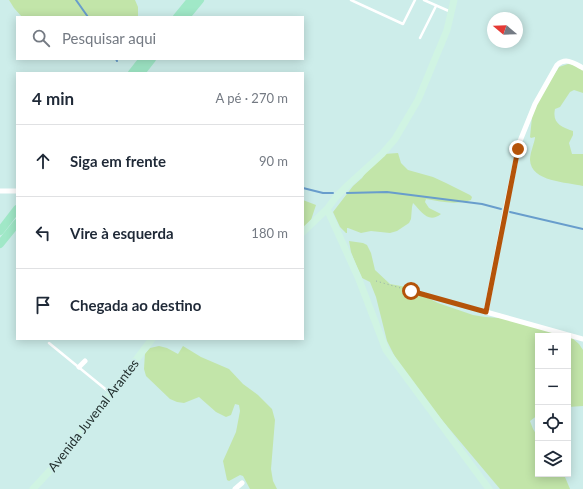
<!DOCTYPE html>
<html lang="pt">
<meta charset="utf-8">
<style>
:root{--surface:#fff;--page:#f6f6f7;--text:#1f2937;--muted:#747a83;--line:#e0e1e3}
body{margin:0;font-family:Lato,sans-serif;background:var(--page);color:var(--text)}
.controls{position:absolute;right:12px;bottom:12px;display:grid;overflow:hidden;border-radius:0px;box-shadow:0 2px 10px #0003}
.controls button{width:36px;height:36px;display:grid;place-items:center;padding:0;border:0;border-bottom:1px solid var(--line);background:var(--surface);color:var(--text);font:20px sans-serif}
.compass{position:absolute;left:487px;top:12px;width:36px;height:36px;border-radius:50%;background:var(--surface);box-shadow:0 2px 10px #0003;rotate:289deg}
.stop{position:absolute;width:12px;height:12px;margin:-9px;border:3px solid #b45309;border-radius:50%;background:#fff}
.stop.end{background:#b45309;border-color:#fff;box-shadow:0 1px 4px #0008}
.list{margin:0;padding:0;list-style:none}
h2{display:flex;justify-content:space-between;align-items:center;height:52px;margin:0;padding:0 16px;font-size:17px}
h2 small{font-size:13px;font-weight:400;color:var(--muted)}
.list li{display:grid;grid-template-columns:26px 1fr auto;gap:12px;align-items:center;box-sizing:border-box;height:72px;padding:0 16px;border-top:1px solid var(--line)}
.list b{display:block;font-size:15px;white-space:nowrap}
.list em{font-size:13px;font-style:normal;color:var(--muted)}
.icon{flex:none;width:22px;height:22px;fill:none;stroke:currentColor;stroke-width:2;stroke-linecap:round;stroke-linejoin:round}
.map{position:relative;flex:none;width:583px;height:489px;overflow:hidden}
.search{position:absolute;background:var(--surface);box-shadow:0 2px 10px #0003;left:16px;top:16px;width:288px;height:44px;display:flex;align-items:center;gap:10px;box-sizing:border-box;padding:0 14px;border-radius:0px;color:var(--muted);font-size:15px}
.panel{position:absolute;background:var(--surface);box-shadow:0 2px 10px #0003;left:16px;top:72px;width:288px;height:268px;border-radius:0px}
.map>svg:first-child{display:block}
.green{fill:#c2e5a9}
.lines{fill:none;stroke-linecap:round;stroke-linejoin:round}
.stream{stroke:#689dcc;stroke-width:2}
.path{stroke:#96b0ad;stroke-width:1;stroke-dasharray:1 3;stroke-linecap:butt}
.lane{stroke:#fff;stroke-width:2.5}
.street{stroke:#fff;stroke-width:5}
.secondary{stroke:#d0f4e3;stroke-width:7}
.primary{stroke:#a0e8c7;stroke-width:8}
.route{stroke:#b45309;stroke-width:5}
.labels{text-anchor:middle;stroke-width:4;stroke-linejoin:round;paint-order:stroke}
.street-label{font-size:13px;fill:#212e2d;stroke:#cdedea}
</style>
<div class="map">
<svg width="583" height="489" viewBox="0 0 583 489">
<rect width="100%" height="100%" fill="#cdedea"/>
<path class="green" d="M9,0H135L138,7V17H22L14,8Z
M568,64L583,66V93L574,90L570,92L560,107L555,109C552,123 561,127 573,131V135L569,143L572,154H583V186C567,182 531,182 530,160C530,153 534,144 535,138V137L531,138L530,137L533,107L559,67Z
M398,153L401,163L408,170L433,177L446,183L470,195L472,197L471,200C456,205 442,202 426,199L425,202L429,208L441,214C428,224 421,211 413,203L412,207L411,219L409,223L397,231L390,233L371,231L361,233L348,228H347V233H346L340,227L333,212L353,186L362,178L373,162L384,154Z
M303,200L316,205L311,220L303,232Z
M349,241L363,243L367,245L371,253L375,270L390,284L406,287L438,303L473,315L485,317L514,319L554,329L572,338L579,344L583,350V406L568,407V336H538V415L530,421L533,429L538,437V474H559L565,477L570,489H500L431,407L397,361L387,341L376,297L370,282L362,278L359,272L351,252Z
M159,346L167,348L178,354L183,346L201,357L229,369L243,384L258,395L272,409L275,420L271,469L273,481L277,489H250L243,476L240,475L229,481L227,480L223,461L236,432L240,411L239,405L235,404L231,415L226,417L216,412L199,397L184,403L177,402L170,399L146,376L144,369L145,353L150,348Z"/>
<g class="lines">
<path class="stream" d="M76,0L88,17
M116,59L117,61
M303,188L323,193H333
M347,193L387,192L482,204L501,209
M510,212L583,229"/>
<path class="path" d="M376,281L481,311"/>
<path class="lane" d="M351,0L403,24L415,0
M424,0L451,12
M420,38L436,6
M49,343L109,392"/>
<path class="street" d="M583,68C574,63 566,57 557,65L535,104L520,141L507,202L486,312L583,339
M0,191H17
M79,367L85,361
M235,489L242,483"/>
<path class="secondary" d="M327,209L358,277L386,350L489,489
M303,232L327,209L336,197L348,185L382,154L395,139L418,100L447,30L454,0
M33,489L58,462L152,339"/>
<path class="primary" d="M177,17L191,0
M186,17L200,0
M132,73L143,59
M141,73L152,59
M0,231L17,209
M0,244L17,223"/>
</g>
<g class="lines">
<path class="route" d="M411,291L486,312L518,149"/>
</g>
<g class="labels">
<g class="street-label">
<text transform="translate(93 415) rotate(-52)" y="5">Avenida Juvenal Arantes</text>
</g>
</g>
</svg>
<div class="controls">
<button>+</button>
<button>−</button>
<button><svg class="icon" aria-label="locate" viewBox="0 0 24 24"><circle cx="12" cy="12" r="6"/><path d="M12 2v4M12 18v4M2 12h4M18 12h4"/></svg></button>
<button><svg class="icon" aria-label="layers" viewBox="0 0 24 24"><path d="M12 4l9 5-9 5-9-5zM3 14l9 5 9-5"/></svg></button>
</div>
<svg class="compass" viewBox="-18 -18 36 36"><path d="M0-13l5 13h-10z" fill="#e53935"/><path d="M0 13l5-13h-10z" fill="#747a83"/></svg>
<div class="stop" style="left:411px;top:291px"></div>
<div class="stop end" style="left:518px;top:149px"></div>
<div class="search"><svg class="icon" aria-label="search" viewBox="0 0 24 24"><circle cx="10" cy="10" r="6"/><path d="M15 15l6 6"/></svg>Pesquisar aqui</div>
<section class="panel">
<h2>4 min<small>A pé · 270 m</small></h2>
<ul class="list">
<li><svg class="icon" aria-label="ahead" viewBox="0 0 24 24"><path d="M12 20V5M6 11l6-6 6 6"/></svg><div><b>Siga em frente</b></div><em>90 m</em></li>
<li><svg class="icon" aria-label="left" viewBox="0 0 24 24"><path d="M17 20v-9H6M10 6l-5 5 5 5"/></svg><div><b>Vire à esquerda</b></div><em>180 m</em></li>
<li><svg class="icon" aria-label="arrive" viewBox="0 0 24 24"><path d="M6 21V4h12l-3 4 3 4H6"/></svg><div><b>Chegada ao destino</b></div></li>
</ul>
</section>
</div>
